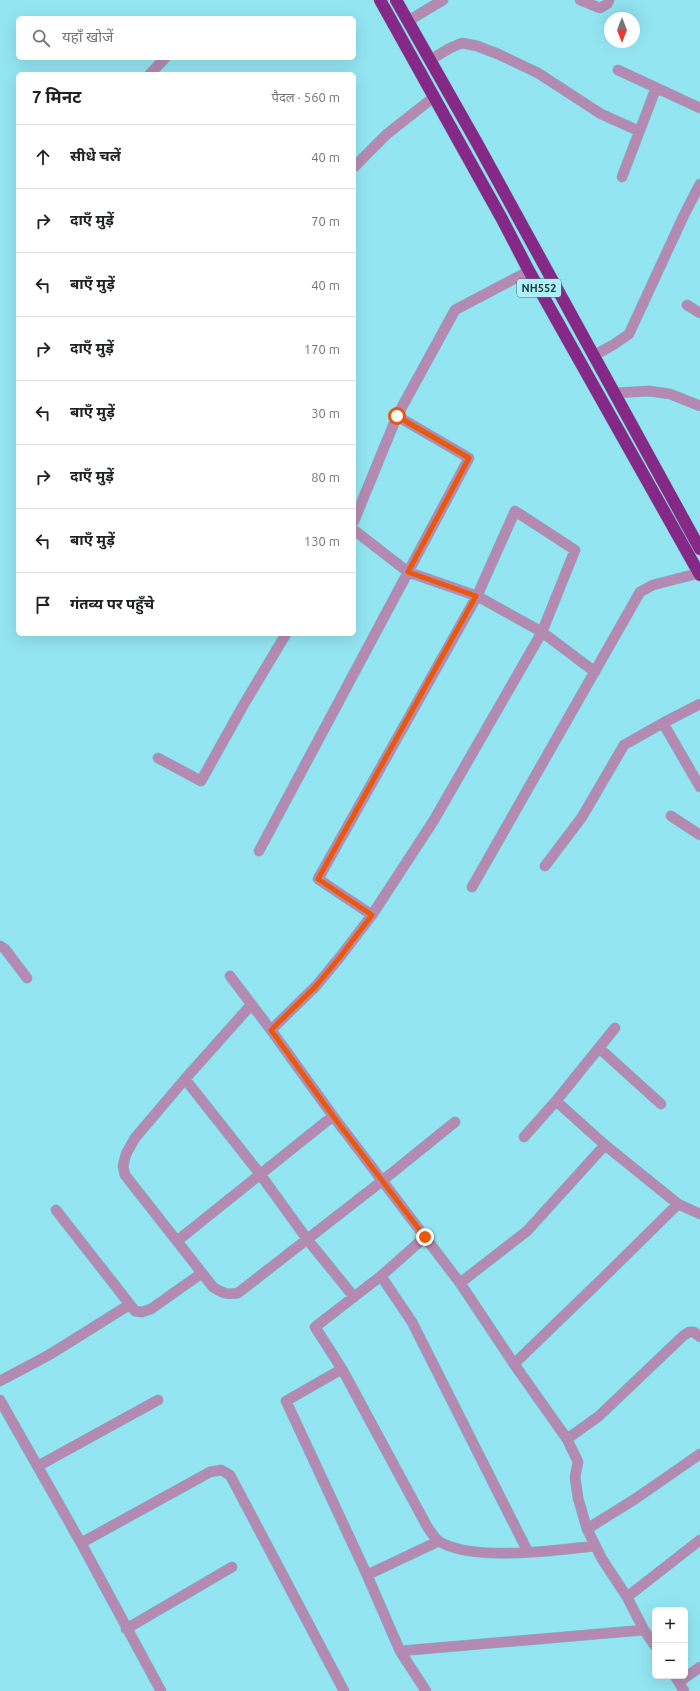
<!DOCTYPE html>
<html lang="hi">
<meta charset="utf-8">
<style>
:root{--surface:#fff;--page:#f6f6f6;--text:#202124;--muted:#757577;--line:#e0e0e0}
body{margin:0;font-family:Ubuntu,"Noto Sans Devanagari",sans-serif;background:var(--page);color:var(--text)}
.controls{position:absolute;right:12px;bottom:12px;display:grid;overflow:hidden;border-radius:6px;box-shadow:0 4px 16px #0002}
.controls button{width:36px;height:36px;display:grid;place-items:center;padding:0;border:0;border-bottom:1px solid var(--line);background:var(--surface);color:var(--text);font:20px sans-serif}
.compass{position:absolute;left:604px;top:12px;width:36px;height:36px;border-radius:50%;background:var(--surface);box-shadow:0 4px 16px #0002;rotate:180deg}
.stop{position:absolute;width:12px;height:12px;margin:-9px;border:3px solid #ea580c;border-radius:50%;background:#fff}
.stop.end{background:#ea580c;border-color:#fff;box-shadow:0 1px 4px #0008}
.list{margin:0;padding:0;list-style:none}
h2{display:flex;justify-content:space-between;align-items:center;height:52px;margin:0;padding:0 16px;font-size:17px}
h2 small{font-size:13px;font-weight:400;color:var(--muted)}
.list li{display:grid;grid-template-columns:26px 1fr auto;gap:12px;align-items:center;box-sizing:border-box;height:64px;padding:0 16px;border-top:1px solid var(--line)}
.list b{display:block;font-size:15px;white-space:nowrap}
.list em{font-size:13px;font-style:normal;color:var(--muted)}
.icon{flex:none;width:22px;height:22px;fill:none;stroke:currentColor;stroke-width:2;stroke-linecap:round;stroke-linejoin:round}
.map{position:relative;flex:none;width:700px;height:1691px;overflow:hidden}
.search{position:absolute;background:var(--surface);box-shadow:0 4px 16px #0002;left:16px;top:16px;width:340px;height:44px;display:flex;align-items:center;gap:10px;box-sizing:border-box;padding:0 14px;border-radius:6px;color:var(--muted);font-size:15px}
.panel{position:absolute;background:var(--surface);box-shadow:0 4px 16px #0002;left:16px;top:72px;width:340px;height:564px;border-radius:6px}
.map>svg:first-child{display:block}
.lines{fill:none;stroke-linecap:round;stroke-linejoin:round}
.street-casing{stroke:#78c0cb;stroke-width:11}
.highway-casing{stroke:#78c0cb;stroke-width:13}
.street{stroke:#b58ab2;stroke-width:10}
.highway{stroke:#862886;stroke-width:12}
.route{stroke:#ea580c;stroke-width:5}
.labels{text-anchor:middle;stroke-width:3;stroke-linejoin:round;paint-order:stroke}
.shield{fill:#b0f0fa;stroke:#467178;stroke-width:1}
.shield-label{font-size:11px;font-weight:bold;fill:#183b40}
</style>
<div class="map">
<svg width="700" height="1691" viewBox="0 0 700 1691">
<rect width="100%" height="100%" fill="#93e5f2"/>
<g class="lines">
<g class="street-casing">
<path id="street" d="M580,0L600,8L607,4L609,0
M408,21L443,0
M430,60L450,48L462,43L477,46L498,54L538,73L601,114L639,131
M618,70L700,108
M150,74L165,58
M354,167L387,134L434,97
M622,177L656,88
M687,305L700,313
M593,356L613,345L629,334L684,215L700,184
M613,393L649,391L670,394L700,406
M354,521L397,416L455,310L529,271
M354,530L408,572L477,596L542,632L595,672
M700,704L663,723L700,787
M158,758L201,781L244,704L286,634
M671,816L700,835
M259,851L469,458L397,416
M545,866L582,817L624,745L663,723
M472,887L640,592L653,585L699,573
M372,915L318,879L477,596L515,511L575,550L542,632L434,820L372,915L340,957L316,986L271,1030L333,1116L460,1283
M0,946L5,949L27,978
M230,976L271,1030
M251,1005L185,1079L135,1138L126,1154L123,1166L125,1175L213,1287C222,1293 227,1295 238,1293L382,1181L455,1122
M599,1048L661,1104
M185,1079L260,1174L307,1239L354,1297
M556,1101L605,1145
M524,1137L556,1101L615,1028
M56,1210L135,1311L142,1312L151,1309L202,1273
M177,1241L333,1116
M381,1276L425,1237
M514,1364L605,1276L678,1204
M342,1369L315,1327L381,1276L412,1322L528,1552
M0,1381L49,1355L129,1305
M0,1400L81,1543L161,1691
M567,1439L599,1416L683,1336L689,1332H694L700,1337
M38,1466L158,1400
M587,1529L635,1499L700,1454
M81,1543L210,1472L221,1470L230,1475L344,1691
M367,1575L439,1541
M627,1597L700,1540
M126,1629L232,1567
M655,1646L644,1630L627,1597L602,1559L587,1529L578,1498L575,1477L578,1462L567,1439L514,1364L460,1283L527,1231L605,1145L678,1204L700,1214
M400,1651L367,1575L286,1401L342,1369L428,1528C431,1532 435,1539 440,1542C476,1562 555,1550 595,1546
M675,1676L684,1691
M679,1682L700,1667
M426,1691L400,1651L644,1630"/>
</g>
<g class="highway-casing">
<path id="highway" d="M380,0L502,219L529,271L700,575
M396,0L477,143L700,549"/>
</g>
<use href="#street" class="street"/>
<use href="#highway" class="highway"/>
</g>
<g class="lines">
<path class="route" d="M397,416L469,458L408,572L476,596L318,879L372,915L340,957L316,986L271,1030L333,1116L425,1237"/>
</g>
<g class="labels">
<rect class="shield" x="517" y="279" width="44" height="18" rx="3"/>
<g class="shield-label">
<text x="539" y="292">NH552</text>
</g>
</g>
</svg>
<div class="controls">
<button>+</button>
<button>−</button>
</div>
<svg class="compass" viewBox="-18 -18 36 36"><path d="M0-13l5 13h-10z" fill="#e53935"/><path d="M0 13l5-13h-10z" fill="#757577"/></svg>
<div class="stop" style="left:397px;top:416px"></div>
<div class="stop end" style="left:425px;top:1237px"></div>
<div class="search"><svg class="icon" aria-label="search" viewBox="0 0 24 24"><circle cx="10" cy="10" r="6"/><path d="M15 15l6 6"/></svg>यहाँ खोजें</div>
<section class="panel">
<h2>7 मिनट<small>पैदल · 560 m</small></h2>
<ul class="list">
<li><svg class="icon" aria-label="ahead" viewBox="0 0 24 24"><path d="M12 20V5M6 11l6-6 6 6"/></svg><div><b>सीधे चलें</b></div><em>40 m</em></li>
<li><svg class="icon" aria-label="right" viewBox="0 0 24 24"><path d="M7 20v-9h11M14 6l5 5-5 5"/></svg><div><b>दाएँ मुड़ें</b></div><em>70 m</em></li>
<li><svg class="icon" aria-label="left" viewBox="0 0 24 24"><path d="M17 20v-9H6M10 6l-5 5 5 5"/></svg><div><b>बाएँ मुड़ें</b></div><em>40 m</em></li>
<li><svg class="icon" aria-label="right" viewBox="0 0 24 24"><path d="M7 20v-9h11M14 6l5 5-5 5"/></svg><div><b>दाएँ मुड़ें</b></div><em>170 m</em></li>
<li><svg class="icon" aria-label="left" viewBox="0 0 24 24"><path d="M17 20v-9H6M10 6l-5 5 5 5"/></svg><div><b>बाएँ मुड़ें</b></div><em>30 m</em></li>
<li><svg class="icon" aria-label="right" viewBox="0 0 24 24"><path d="M7 20v-9h11M14 6l5 5-5 5"/></svg><div><b>दाएँ मुड़ें</b></div><em>80 m</em></li>
<li><svg class="icon" aria-label="left" viewBox="0 0 24 24"><path d="M17 20v-9H6M10 6l-5 5 5 5"/></svg><div><b>बाएँ मुड़ें</b></div><em>130 m</em></li>
<li><svg class="icon" aria-label="arrive" viewBox="0 0 24 24"><path d="M6 21V4h12l-3 4 3 4H6"/></svg><div><b>गंतव्य पर पहुँचे</b></div></li>
</ul>
</section>
</div>
